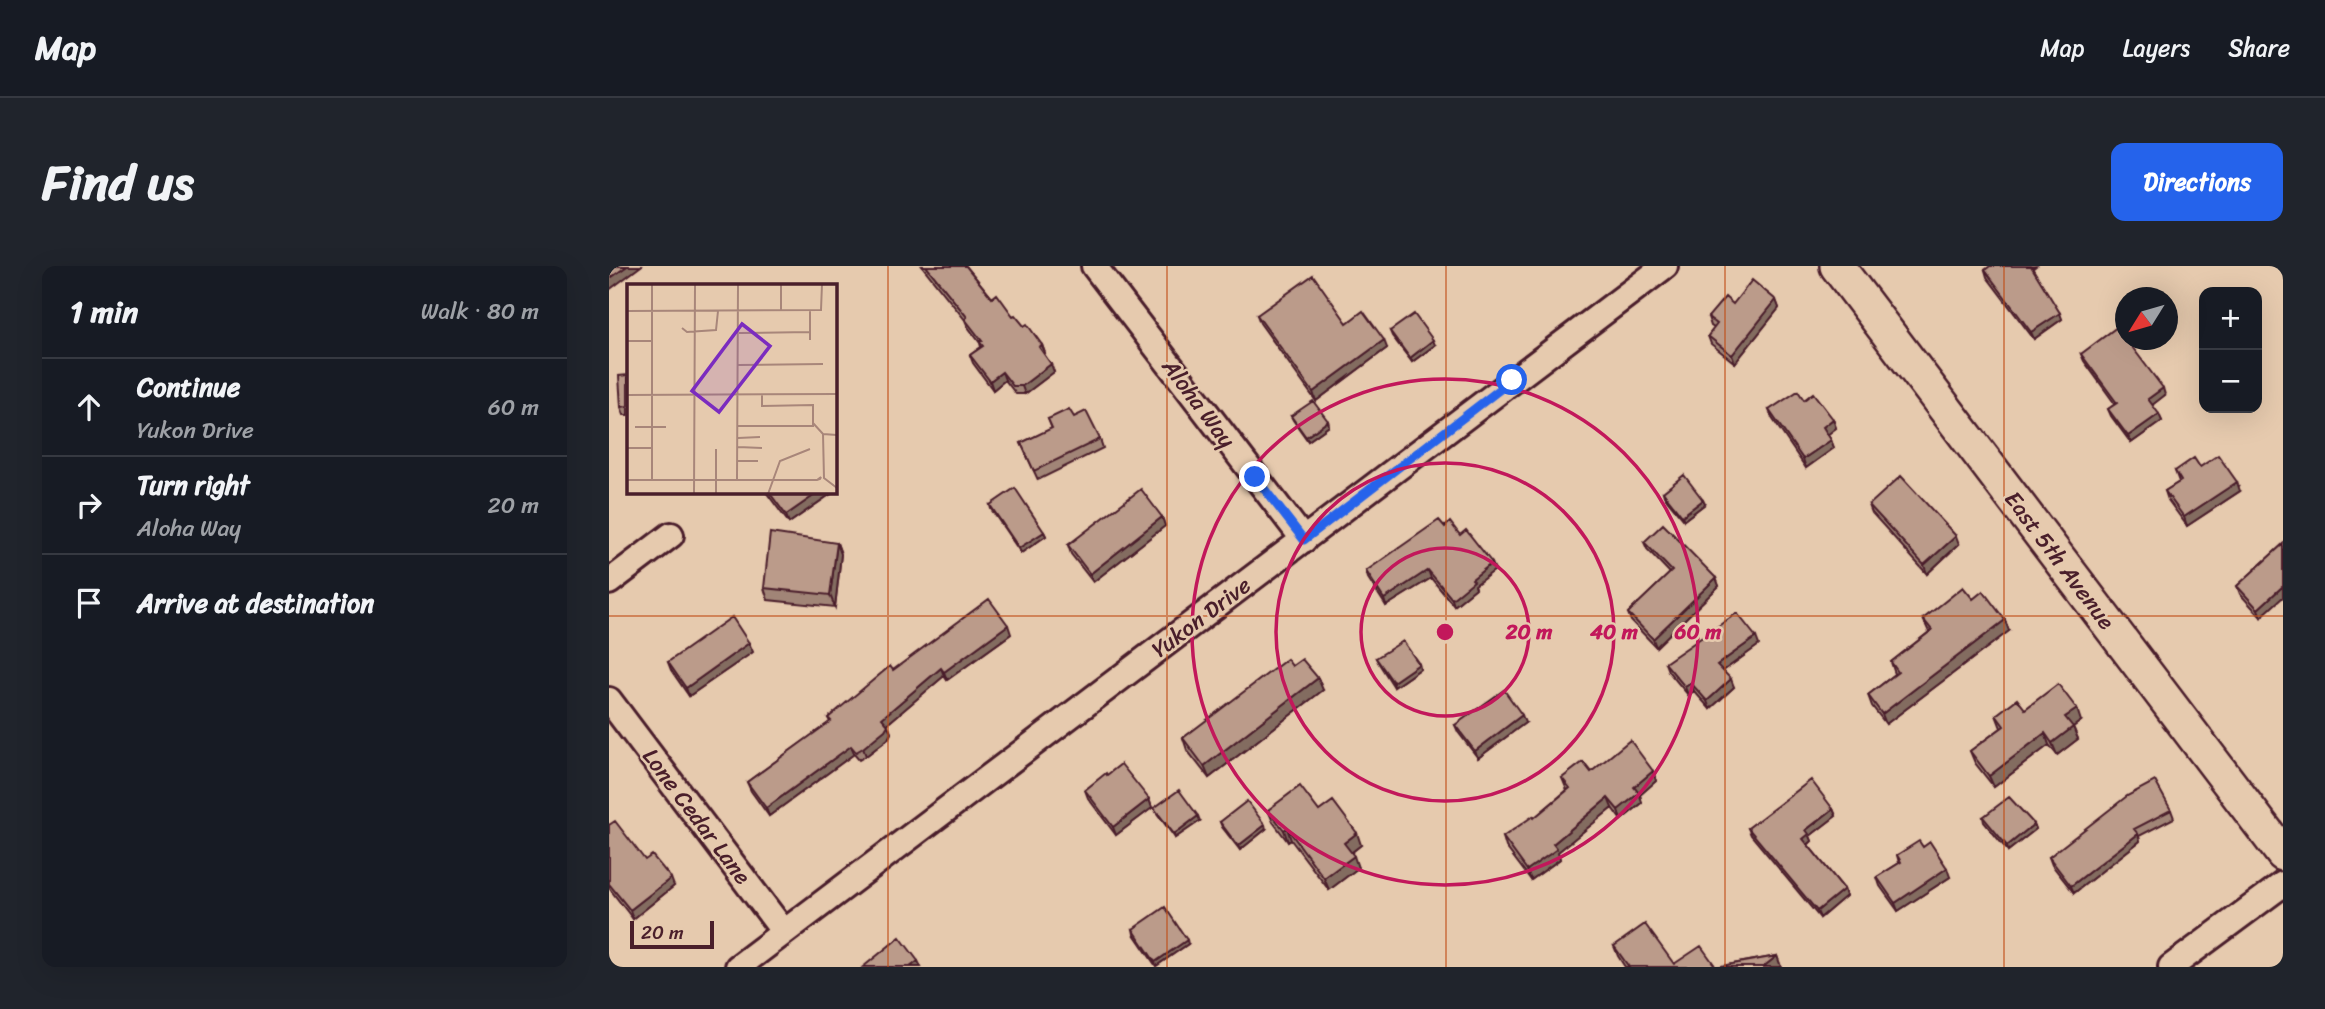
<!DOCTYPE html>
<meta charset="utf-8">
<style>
:root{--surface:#171b24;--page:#20242c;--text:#f1f3f6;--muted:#9ea1a6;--line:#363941;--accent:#2563eb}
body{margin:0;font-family:Sriracha,sans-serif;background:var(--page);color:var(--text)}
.controls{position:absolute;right:21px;top:21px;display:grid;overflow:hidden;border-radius:14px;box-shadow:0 7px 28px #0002}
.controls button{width:63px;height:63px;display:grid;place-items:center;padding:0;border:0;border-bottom:2px solid var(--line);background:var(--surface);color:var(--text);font:35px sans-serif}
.compass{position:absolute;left:1506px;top:21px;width:63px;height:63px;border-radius:50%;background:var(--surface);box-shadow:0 7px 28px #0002;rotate:233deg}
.scale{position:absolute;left:21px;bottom:18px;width:84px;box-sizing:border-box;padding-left:7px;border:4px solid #4a1f2b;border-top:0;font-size:19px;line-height:24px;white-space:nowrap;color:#4a1f2b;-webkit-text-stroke:5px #e6caae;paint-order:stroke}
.stop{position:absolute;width:21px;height:21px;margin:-16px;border:5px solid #2563eb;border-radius:50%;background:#fff}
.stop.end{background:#2563eb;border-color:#fff;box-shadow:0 2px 7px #0008}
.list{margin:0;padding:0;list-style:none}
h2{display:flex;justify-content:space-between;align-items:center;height:91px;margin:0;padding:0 28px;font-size:30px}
h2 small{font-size:23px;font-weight:400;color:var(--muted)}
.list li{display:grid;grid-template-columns:46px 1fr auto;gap:21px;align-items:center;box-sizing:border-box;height:98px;padding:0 28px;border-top:2px solid var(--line)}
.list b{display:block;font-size:26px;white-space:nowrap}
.list p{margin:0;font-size:23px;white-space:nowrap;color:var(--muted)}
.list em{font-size:23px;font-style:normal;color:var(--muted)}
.icon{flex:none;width:38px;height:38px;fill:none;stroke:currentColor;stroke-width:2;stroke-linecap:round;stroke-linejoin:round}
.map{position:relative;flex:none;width:1674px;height:701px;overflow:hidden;border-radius:14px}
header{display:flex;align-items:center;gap:42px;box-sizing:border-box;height:98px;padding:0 35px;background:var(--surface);border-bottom:2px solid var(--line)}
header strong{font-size:33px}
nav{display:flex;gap:38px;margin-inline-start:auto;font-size:24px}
.intro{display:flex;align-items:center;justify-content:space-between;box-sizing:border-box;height:168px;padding:0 42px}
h1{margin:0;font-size:49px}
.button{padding:18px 32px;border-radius:14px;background:var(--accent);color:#fff;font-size:24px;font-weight:700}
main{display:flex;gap:42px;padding:0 42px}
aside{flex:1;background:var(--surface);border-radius:14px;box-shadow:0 7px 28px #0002}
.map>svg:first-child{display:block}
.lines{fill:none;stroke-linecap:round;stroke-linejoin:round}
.street-casing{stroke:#4a1f2b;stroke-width:30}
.secondary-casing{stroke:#4a1f2b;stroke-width:38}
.street{stroke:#e6caae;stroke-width:24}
.secondary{stroke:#e6caae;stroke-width:33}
.wall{fill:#a18577;stroke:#4a1f2b;stroke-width:2}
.shaded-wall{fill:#836c61;stroke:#4a1f2b;stroke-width:2}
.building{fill:#bb9b8a;stroke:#4a1f2b;stroke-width:2}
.route{stroke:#2563eb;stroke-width:9}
.grid{fill:none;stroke:#c04a14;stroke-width:2;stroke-opacity:0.55}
.ring{fill:none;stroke:#c2185b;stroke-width:3.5}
.labels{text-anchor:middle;stroke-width:5;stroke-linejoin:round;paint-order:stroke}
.street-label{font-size:23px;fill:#4a1f2b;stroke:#e6caae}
.inset-road{fill:none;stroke:#a8867a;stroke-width:2}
.view{fill:#7b2cbf;fill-opacity:0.15;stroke:#7b2cbf;stroke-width:3.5}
.inset-edge{fill:none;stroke:#4a1f2b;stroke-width:3.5}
.centre{fill:#c2185b;stroke:#e6caae;stroke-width:3.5}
.ring-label{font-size:21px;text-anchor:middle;font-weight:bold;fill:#c2185b;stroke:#e6caae;stroke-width:5;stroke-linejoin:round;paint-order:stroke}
</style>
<header>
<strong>Map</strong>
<nav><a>Map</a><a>Layers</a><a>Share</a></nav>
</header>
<div class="intro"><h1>Find us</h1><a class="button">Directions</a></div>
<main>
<aside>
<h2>1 min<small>Walk · 80 m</small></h2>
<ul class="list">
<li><svg class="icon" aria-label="ahead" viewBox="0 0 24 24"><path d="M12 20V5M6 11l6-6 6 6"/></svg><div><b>Continue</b><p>Yukon Drive</p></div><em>60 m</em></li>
<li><svg class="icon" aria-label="right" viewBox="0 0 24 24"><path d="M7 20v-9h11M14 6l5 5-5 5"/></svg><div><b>Turn right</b><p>Aloha Way</p></div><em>20 m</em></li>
<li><svg class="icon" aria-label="arrive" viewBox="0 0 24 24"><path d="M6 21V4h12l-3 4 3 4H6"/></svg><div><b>Arrive at destination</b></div></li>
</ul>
</aside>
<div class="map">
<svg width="1674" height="701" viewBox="0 0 1674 701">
<rect width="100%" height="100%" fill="#e6caae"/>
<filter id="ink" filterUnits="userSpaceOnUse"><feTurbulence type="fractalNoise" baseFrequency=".0143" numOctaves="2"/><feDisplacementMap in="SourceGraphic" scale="14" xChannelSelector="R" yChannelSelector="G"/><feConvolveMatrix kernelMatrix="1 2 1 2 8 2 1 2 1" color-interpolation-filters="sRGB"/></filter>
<g filter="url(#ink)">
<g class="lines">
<g class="street-casing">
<path id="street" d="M485,0L695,274
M0,316L62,269
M0,434L175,666
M129,701L1056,0
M1562,701L1674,618"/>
</g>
<g class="secondary-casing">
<path id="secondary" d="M1228,0L1674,588"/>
</g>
<use href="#street" class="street"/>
<use href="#secondary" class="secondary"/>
</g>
<path class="wall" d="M313,0H357L383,32L404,50L433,79L436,87L435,88L445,106L416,128H407L396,114L384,124L364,97L361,89L372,81L371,77L359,61L356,54Z
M1427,0L1423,3L1453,53L1425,73L1378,11L1376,4Z
M1167,34L1170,42L1126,97L1102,78L1099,70L1105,62L1102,60L1099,51L1124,38Z
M648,49L738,57L778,82L707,135L651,57Z
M781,65L826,79L803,96L783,70Z
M1472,88L1556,129L1543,139L1553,155L1522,177L1502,150L1499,143L1506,138L1475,95Z
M19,109V149H15L12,141Z
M1160,144L1224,153L1227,162L1218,168L1222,174L1225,182L1197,202L1163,152Z
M682,150L719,155L720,160L699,175L684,154Z
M465,151L491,173L494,182L429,214L412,177L443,163L439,153Z
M1566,205L1631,225L1578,260L1559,234L1556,225L1570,216Z
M157,226H222L223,227L180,257Z
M1054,226L1096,238L1075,254L1055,230Z
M381,239L435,266L437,270L412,287L382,243Z
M1260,239L1350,278L1318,308L1263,247Z
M553,251L556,260L484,316L462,288L459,279Z
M836,261L851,269L886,304L866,319L867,322L845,340L822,312L777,340L759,312L757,305Z
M1035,276L1107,312L1110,320L1047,381L1022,355L1019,347L1061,307L1038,283Z
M228,277L232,288L226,341L159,334L155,322Z
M1674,278L1652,351L1631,328L1628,320Z
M1314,353L1400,365L1277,458L1263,440L1259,429L1286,408L1282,396L1320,366Z
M402,368L338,414L335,410L278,458L282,467L279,473L257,490L250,494L245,488L160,550L142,525L138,516L221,456L219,452L284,404Z
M1150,379L1114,405L1125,421L1101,443L1085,425L1079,429L1059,405L1056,397Z
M144,386L80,430L62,404L59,396Z
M767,392L810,398L811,403L785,421L769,396Z
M683,400L714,424L600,512L578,484L574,472Z
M1416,443L1472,455L1464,461L1469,473L1448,489L1440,479L1385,521L1366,497L1361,485L1392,462L1387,449Z
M916,457L869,492L849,466L846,459Z
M1044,505L1047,515L1031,529L1033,537L1012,554L1003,542L949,586L951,593L922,614L897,581L894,571L925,552L958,524L953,512L982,506Z
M476,524L540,533L543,542L507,569L479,532Z
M545,542L591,555L566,572L547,546Z
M1224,543L1227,550L1201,570L1203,575L1199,579L1235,623L1237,630L1211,652L1142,569L1139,562Z
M659,544L710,545L752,579L742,587L749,602L720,624L682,574L679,576L664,556Z
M1562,544L1565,552L1530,570L1531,575L1465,627L1443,599L1440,591Z
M1374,551L1425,558L1427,563L1399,585L1375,556Z
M611,556L657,563L631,584L613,561Z
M0,559L36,594L65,620L24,653L0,622Z
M1314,581L1341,611L1289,645L1271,620L1268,611L1290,597L1288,589Z
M524,663L579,678L547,700L525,668Z
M1005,680L1065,698L1107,701L1168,690L1172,701H1016L1009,690Z"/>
<path class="shaded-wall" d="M18,0H32L0,24V13Z
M1167,34L1170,42L1126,97L1123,89Z
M1451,47L1453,53L1425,73L1422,66Z
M775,74L778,82L707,135L704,126Z
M824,74L826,79L803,96L801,92Z
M433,79L436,87L433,89L430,81Z
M442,98L445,106L416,128L413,120Z
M393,106L396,114L384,124L381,115Z
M1554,122L1556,129L1542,140L1539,133Z
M1550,148L1553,155L1522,177L1519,170Z
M1224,153L1227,162L1217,170L1214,161Z
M719,155L720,160L699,175L697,171Z
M1222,174L1225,182L1197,202L1194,193Z
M1628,216L1631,225L1578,260L1575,251Z
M210,226H222L223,227L180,257L177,249Z
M1094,234L1096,238L1075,254L1073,250Z
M553,251L556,260L484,316L481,308Z
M435,266L437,270L412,287L410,282Z
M1347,270L1350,278L1318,308L1315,299Z
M228,277L232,288L226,341L221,329Z
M883,297L886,304L866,319L867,322L845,340L843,333L863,313Z
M819,304L822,312L777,340L775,333Z
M1107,312L1110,320L1047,381L1044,373Z
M1674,320V331L1652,351L1649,343Z
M1396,354L1400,365L1277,458L1273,448Z
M399,359L402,368L338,414L335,406Z
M1147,371L1150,379L1111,407L1108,399Z
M140,377L144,386L80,430L77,422Z
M810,398L811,403L785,421L784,416Z
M332,402L335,410L276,460L273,452Z
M709,412L714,424L600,512L595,500Z
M1122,413L1125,421L1101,443L1098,435Z
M1082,417L1085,425L1079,429L1076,421Z
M1468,443L1472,455L1461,463L1456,451Z
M913,449L916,457L869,492L866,485Z
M279,459L282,467L279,473L257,490L254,482Z
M1464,461L1469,473L1448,489L1443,477Z
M1436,467L1440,479L1385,521L1380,510Z
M242,480L245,488L160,550L157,542Z
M1044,505L1047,515L1031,529L1033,537L1012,554L1009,544L1025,521Z
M999,532L1003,542L949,586L951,593L922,614L918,604L944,578Z
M540,533L543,542L507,569L504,561Z
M1224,543L1227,550L1201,570L1203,575L1197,580L1194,573L1197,564Z
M589,550L591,555L566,572L565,568Z
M1425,558L1427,563L1399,585L1398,580Z
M656,559L657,563L631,584L629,580Z
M678,562L682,574L679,576L675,564Z
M748,567L752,579L739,589L735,577Z
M1529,568L1531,575L1465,627L1462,620Z
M745,590L749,602L720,624L715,612Z
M1338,602L1341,611L1289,645L1286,637Z
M62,612L65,620L24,653L21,644Z
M1235,623L1237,630L1211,652L1208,645Z
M578,674L579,678L547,700L546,696Z
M1168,690L1172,701H1154Z
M309,695L312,701H301Z"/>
<path class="building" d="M0,0H18L0,13Z
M317,0H357L383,32L388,28L404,50L406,49L415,60L418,58L433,79L430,81L442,98L413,120H404L393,106L381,115L361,89L374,80L370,75H373L356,53L358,51Z
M1381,0H1422L1451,47L1422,66L1376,4Z
M704,9L738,57L754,45L775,74L704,126L648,49Z
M1143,14L1167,34L1123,89L1099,70L1108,58L1099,51L1116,31L1124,38Z
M805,48L824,74L801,92L781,65Z
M1508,61L1554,122L1539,133L1550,148L1519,170L1499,143L1508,137L1472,88Z
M19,109V140L12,141L10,110Z
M1189,125L1195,134L1204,127L1224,153L1214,161L1222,174L1194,193L1160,144Z
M704,135L719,155L697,171L682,150Z
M460,143L465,151L477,145L491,173L425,205L412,177L443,162L439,153Z
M1609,189L1628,216L1575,251L1556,225L1572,215L1566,205L1585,192L1591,201Z
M1075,209L1094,234L1073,250L1054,226Z
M1292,210L1347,270L1315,299L1260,239Z
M406,222L435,266L410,282L381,239Z
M532,223L553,251L481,308L459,279Z
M160,226H210L177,249Z
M830,254L836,261L841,256L851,269L857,264L883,297L863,313L865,315L843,333L819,304L775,333L757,305Z
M1054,258L1107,312L1044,373L1019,347L1063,305L1035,276Z
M161,267L228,277L221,329L155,322Z
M1674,278V320L1649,343L1628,320Z
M1354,321L1364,333L1374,325L1396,354L1273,448L1259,429L1289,406L1282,396L1323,364L1314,353Z
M380,333L399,359L335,406L332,402L273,452L279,459L276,464L254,482L247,486L242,480L157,542L138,516L222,455L219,452L281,400L284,404Z
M1128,347L1147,371L1108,399L1122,413L1098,435L1082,417L1076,421L1056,397Z
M123,351L140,377L77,422L59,396Z
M794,375L810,398L784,416L767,392Z
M678,393L683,400L693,393L709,412L595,500L574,472Z
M1449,418L1468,443L1456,451L1464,461L1443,477L1436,467L1380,510L1361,485L1395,460L1387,449L1408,433L1416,443Z
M895,424L913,449L866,485L846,459Z
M1021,474L1044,505L1025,521L1030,527L1009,544L999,532L944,578L948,583L918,604L894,571L924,550L925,552L961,522L953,512L974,496L982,506Z
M512,498L540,533L504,561L476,524L497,507L498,509Z
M1202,514L1224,543L1197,564L1200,568L1194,573L1235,623L1208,645L1139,562Z
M1546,515L1562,544L1525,563L1529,568L1462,620L1440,591L1518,530Z
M691,520L710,545L724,535L748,567L735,577L745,590L715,612L678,562L675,564L659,544Z
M570,524L589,550L565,568L545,542Z
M1400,531L1425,558L1398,580L1374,551Z
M638,535L656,559L629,580L611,556Z
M6,555L36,594L43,589L62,612L21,644L0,618V559Z
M1310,575L1314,581L1321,576L1338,602L1286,637L1268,611L1292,596L1288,589Z
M556,641L578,674L546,696L524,663Z
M1036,658L1065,698L1092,680L1107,701L1168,690L1154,701H1020L1005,680Z
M291,671L309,695L301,701H254Z"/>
</g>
<g class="lines" filter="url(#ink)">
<path class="route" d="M646,211L695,274L903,114"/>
</g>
<path class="grid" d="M279,0V701M558,0V701M837,0V701M1116,0V701M1395,0V701M0,350H1674"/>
<g class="ring">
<circle cx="836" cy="366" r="84"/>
<circle cx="836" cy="366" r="169"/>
<circle cx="836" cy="366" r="253"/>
</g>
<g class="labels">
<g class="street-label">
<text transform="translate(590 137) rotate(53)" y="8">Aloha Way</text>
<text transform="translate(1451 294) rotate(53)" y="8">East 5th Avenue</text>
<text transform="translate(592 351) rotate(-37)" y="8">Yukon Drive</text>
<text transform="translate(88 550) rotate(53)" y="8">Lone Cedar Lane</text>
</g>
</g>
<g transform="translate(18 18)">
<rect width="210" height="210" fill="#e6caae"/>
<path class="inset-road" d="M154,0V27M0,27L194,26L195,0M183,27V56M55,44L60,48L89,46L91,27M112,49L183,48M0,57H25M111,81L196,80M0,111L210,110M186,139L196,150L210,151M111,142H186V121L135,122V110M8,143H39M196,150L197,194L210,204M111,154L133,153M111,163L135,164M0,164H25M110,177H131M25,195V0M110,195L111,0M0,196H190L193,195L194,193L190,196M67,210L68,0M89,210V165M141,210L153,177L183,165"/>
<path class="view" d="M115,40L143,62L92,128L65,107Z"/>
<rect width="210" height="210" class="inset-edge"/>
</g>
<circle cx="836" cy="366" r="10" class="centre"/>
<g class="ring-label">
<text x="920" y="373">20 m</text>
<text x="1005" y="373">40 m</text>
<text x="1089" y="373">60 m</text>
</g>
</svg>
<div class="controls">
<button>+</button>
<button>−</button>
</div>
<svg class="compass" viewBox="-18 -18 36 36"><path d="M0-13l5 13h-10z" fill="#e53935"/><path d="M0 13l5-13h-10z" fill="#9ea1a6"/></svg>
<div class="scale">20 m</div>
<div class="stop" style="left:903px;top:114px"></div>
<div class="stop end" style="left:646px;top:211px"></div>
</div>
</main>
